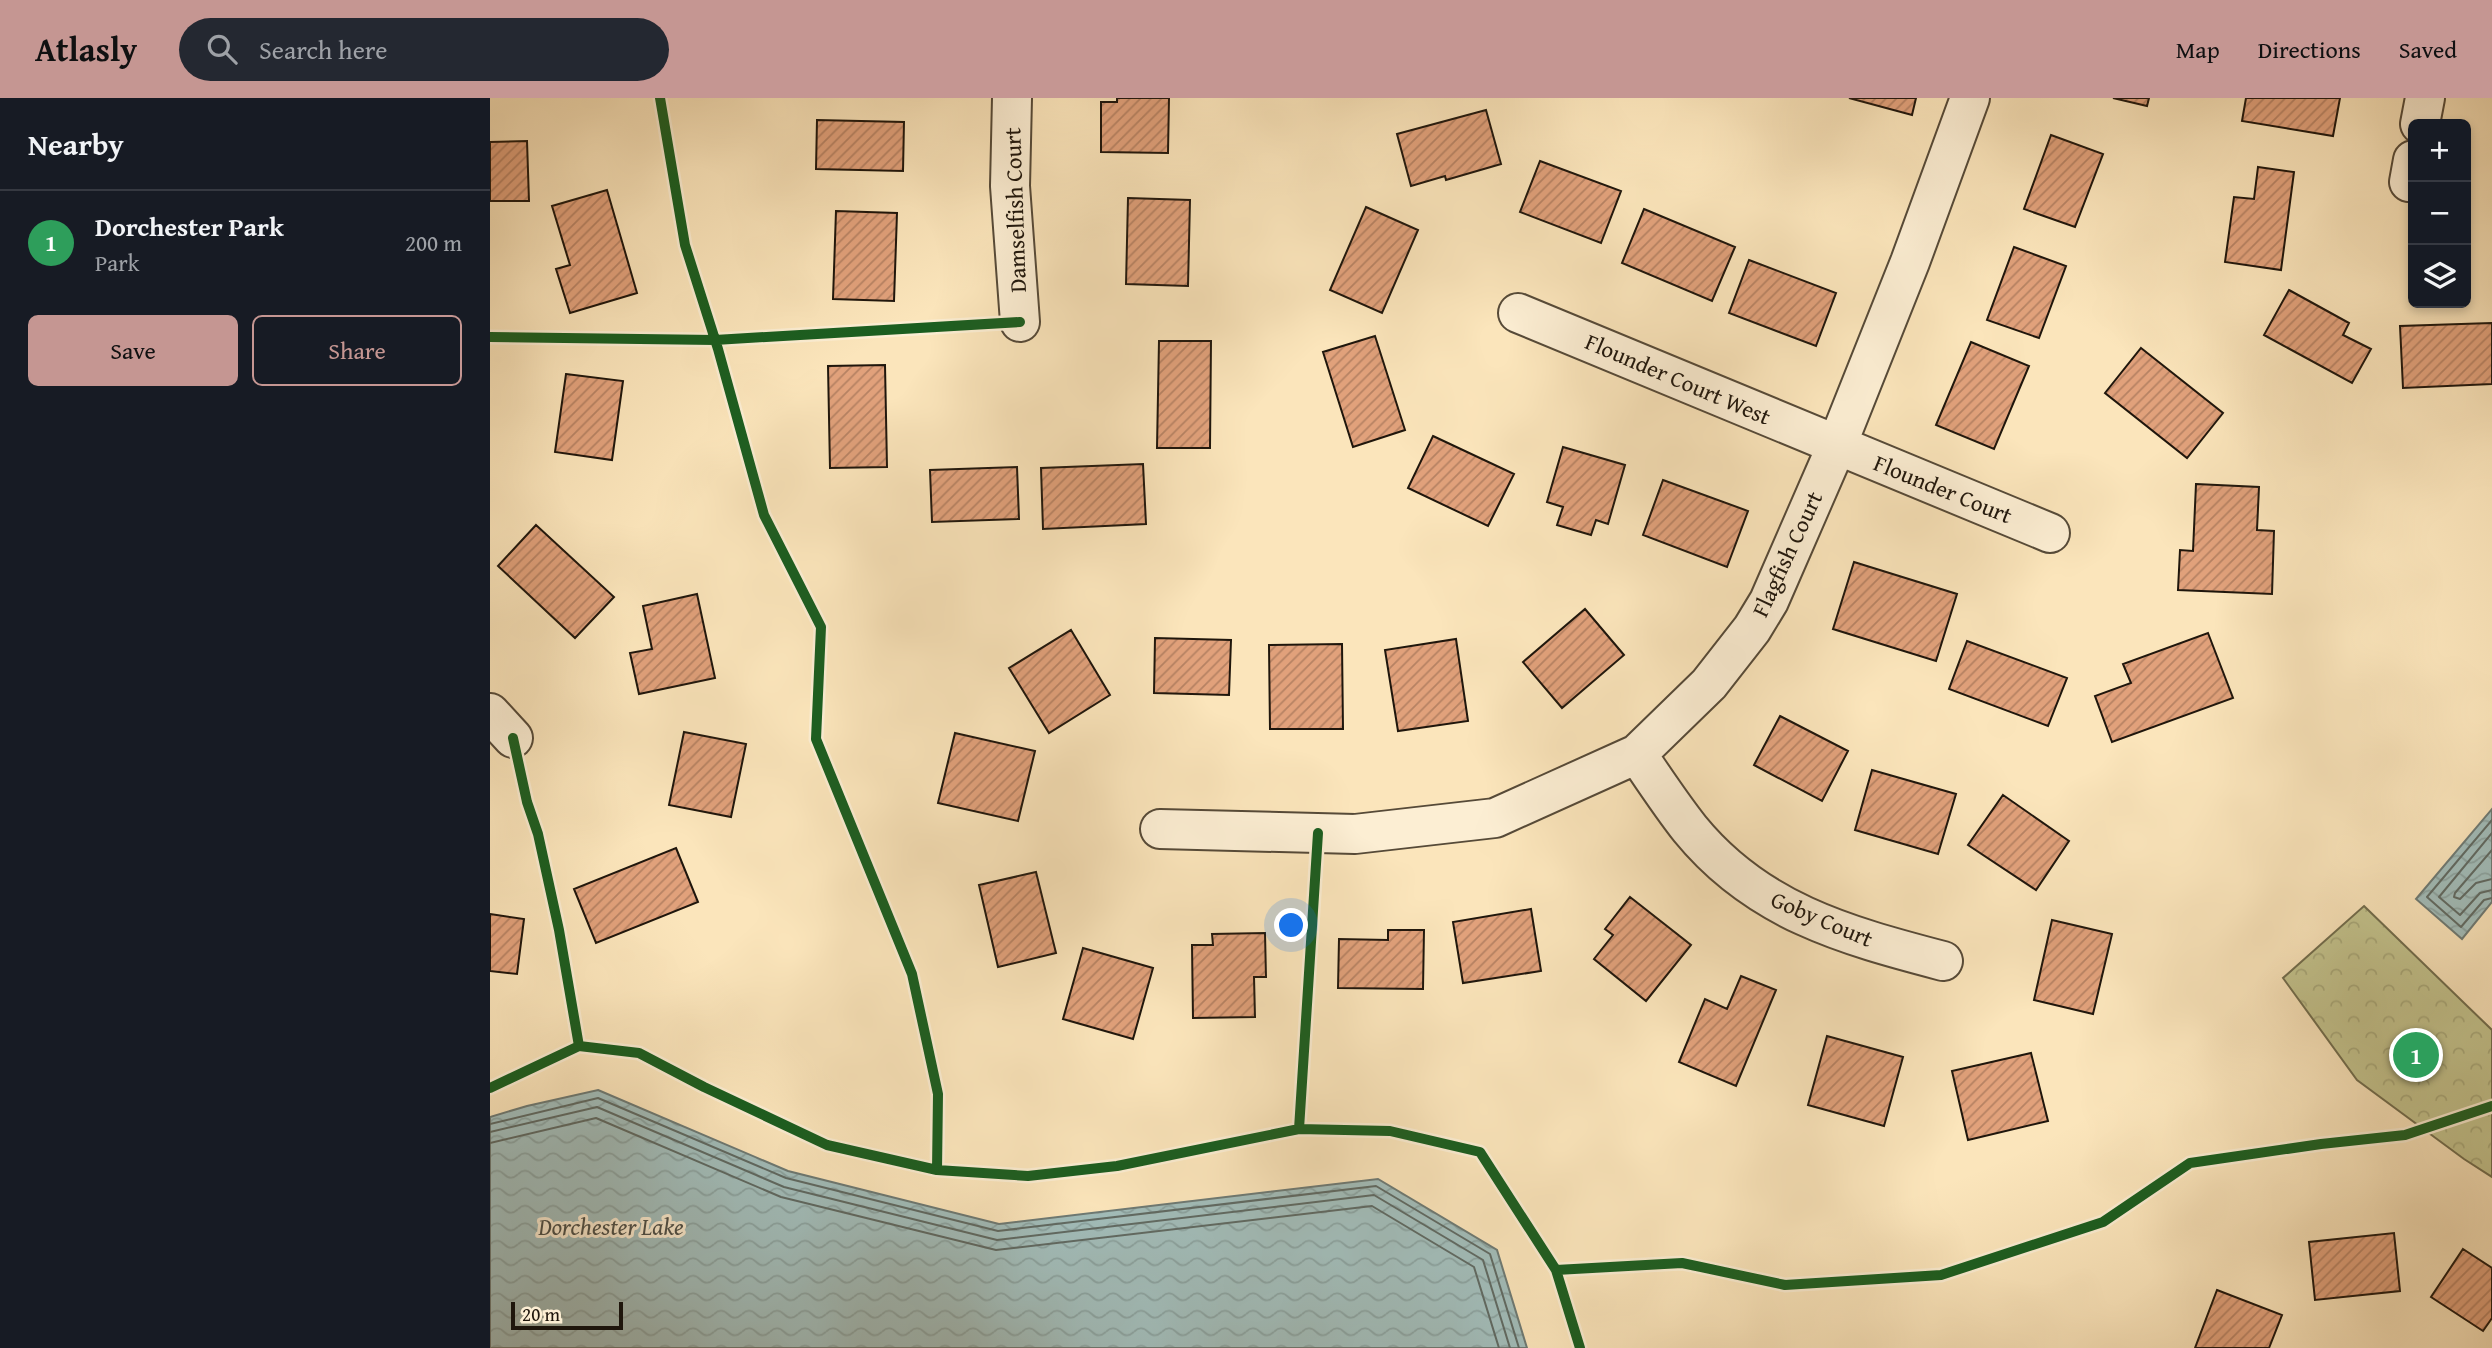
<!DOCTYPE html>
<meta charset="utf-8">
<style>
:root{--surface:#171b24;--page:#242831;--text:#f1f3f6;--muted:#9ea1a6;--line:#363941;--accent:#c59692}
body{margin:0;font-family:"Gentium Book Plus",serif;background:var(--page);color:var(--text)}
.controls{position:absolute;right:21px;top:21px;display:grid;overflow:hidden;border-radius:10px;box-shadow:0 4px 10px #0003}
.controls button{width:63px;height:63px;display:grid;place-items:center;padding:0;border:0;border-bottom:2px solid var(--line);background:var(--surface);color:var(--text);font:35px sans-serif}
.scale{position:absolute;left:21px;bottom:18px;width:112px;box-sizing:border-box;padding-left:7px;border:4px solid #1f160c;border-top:0;font-size:19px;line-height:24px;white-space:nowrap;color:#1f160c;-webkit-text-stroke:5px #fceed3;paint-order:stroke}
.you{position:absolute;left:802px;top:828px;width:24px;height:24px;margin:-18px;border:5px solid #fff;border-radius:50%;background:#1a73e8;box-shadow:0 0 0 10px #1a73e833}
.badge{display:grid;place-items:center;width:46px;height:46px;border-radius:50%;background:var(--accent);color:#fff;font-size:23px;font-weight:700}
.pin{position:absolute;translate:-50% -50%;border:4px solid #fff;box-shadow:0 2px 7px #0006}
.list{margin:0;padding:0;list-style:none}
h2{display:flex;justify-content:space-between;align-items:center;height:91px;margin:0;padding:0 28px;font-size:30px}
h2 small{font-size:23px;font-weight:400;color:var(--muted)}
.list li{display:grid;grid-template-columns:46px 1fr auto;gap:21px;align-items:center;box-sizing:border-box;height:105px;padding:0 28px;border-top:2px solid var(--line)}
.list b{display:block;font-size:26px;white-space:nowrap}
.list p{margin:0;font-size:23px;white-space:nowrap;color:var(--muted)}
.list em{font-size:23px;font-style:normal;color:var(--muted)}
.actions{display:flex;gap:14px;padding:21px 28px}
.actions a{flex:1;padding:16px 0;border:2px solid var(--accent);border-radius:10px;text-align:center;font-size:24px;color:var(--accent)}
.actions .main{background:var(--accent);color:#111}
.icon{flex:none;width:38px;height:38px;fill:none;stroke:currentColor;stroke-width:2;stroke-linecap:round;stroke-linejoin:round}
.map{position:relative;flex:none;width:2002px;height:1250px;overflow:hidden}
header{display:flex;align-items:center;gap:42px;box-sizing:border-box;height:98px;padding:0 35px;background:var(--accent);color:#111}
header strong{font-size:33px}
nav{display:flex;gap:38px;margin-inline-start:auto;font-size:24px}
.search{width:490px;height:63px;background:var(--page);display:flex;align-items:center;gap:18px;box-sizing:border-box;padding:0 24px;border-radius:38px;color:var(--muted);font-size:26px}
main{display:flex}
aside{flex:1;background:var(--surface)}
.map>svg:first-child{display:block}
.forest{fill:url(#forest-crowns);stroke:#716c4c;stroke-width:2}
.water{fill:url(#water-waves);stroke:#6e7a74;stroke-width:2}
.lines{fill:none;stroke-linecap:round;stroke-linejoin:round}
.shore{stroke:#606a63;stroke-width:2}
.building{fill:url(#building-hatch);stroke:#1f160c;stroke-width:2}
.minor-casing{stroke:#564a38;stroke-width:42}
.minor{stroke:#fceed3;stroke-width:38}
.cycleway-casing{stroke:#fceed3;stroke-width:15}
.cycleway{stroke:#1b5e20;stroke-width:10}
.labels{text-anchor:middle;stroke-width:6;stroke-linejoin:round;paint-order:stroke}
.street-label{font-size:23px;fill:#1f160c;stroke:#fceed3}
.water-label{font-size:24px;font-style:italic;fill:#4d5049;stroke:#fceed3}
</style>
<header>
<strong>Atlasly</strong>
<div class="search"><svg class="icon" aria-label="search" viewBox="0 0 24 24"><circle cx="10" cy="10" r="6"/><path d="M15 15l6 6"/></svg>Search here</div>
<nav><a>Map</a><a>Directions</a><a>Saved</a></nav>
</header>
<main>
<aside>
<h2>Nearby<small></small></h2>
<ul class="list">
<li><span class="badge" style="background:#2e9e5b">1</span><div><b>Dorchester Park</b><p>Park</p></div><em>200 m</em></li>
</ul>
<div class="actions"><a class="main">Save</a><a>Share</a></div>
</aside>
<div class="map">
<svg width="2002" height="1250" viewBox="0 0 2002 1250">
<defs>
<pattern id="forest-crowns" width="20" height="18" patternUnits="userSpaceOnUse" patternTransform="scale(1.75)"><rect width="20" height="18" fill="#c3c38d"/><path d="M2 6a3 3 0 1 1 6 0M12 15a3 3 0 1 1 6 0" fill="none" stroke="#a7a778"/></pattern>
<pattern id="water-waves" width="16" height="10" patternUnits="userSpaceOnUse" patternTransform="scale(1.75)"><rect width="16" height="10" fill="#a2bdba"/><path d="M0 5q4-4 8 0t8 0" fill="none" stroke="#8ba29f"/></pattern>
<pattern id="building-hatch" width="6" height="6" patternUnits="userSpaceOnUse" patternTransform="scale(1.75)"><rect width="6" height="6" fill="#e1a17b"/><path d="M-1 1l2-2M0 6l6-6M5 7l2-2" fill="none" stroke="#b68263"/></pattern>
</defs>
<rect width="100%" height="100%" fill="#fbe5bb"/>
<filter id="stains"><feTurbulence type="fractalNoise" baseFrequency=".00286" numOctaves="4"/><feColorMatrix values="0 0 0 0 .2 0 0 0 0 .09 0 0 0 0 .02 0 0 0 .5 -.17"/></filter>
<radialGradient id="worn" r=".72"><stop offset=".6" stop-color="#630" stop-opacity="0"/><stop offset="1" stop-color="#630" stop-opacity=".3"/></radialGradient>
<path class="forest" d="M1874,808L2002,932V1079L1974,1061L1867,982L1793,880Z"/>
<path class="water" d="M2002,711V804L1972,841L1926,801Z
M108,992L298,1073L509,1126L888,1081L1007,1152L1037,1250H0V1019L37,1008Z"/>
<g class="lines">
<path class="shore" d="M2002,722L1937,799L1971,829L1994,802L2002,800
M2002,735L1949,799L1970,817L1990,795L2002,792
M2002,752L1965,795L1964,799L1970,801L1986,785L2002,781
M0,1026L108,1000L296,1080L508,1133L886,1088L1000,1156L1029,1250
M0,1034L107,1009L294,1089L507,1142L884,1097L993,1162L1020,1250
M0,1045L106,1020L291,1099L506,1152L882,1108L984,1169L1009,1250"/>
</g>
<path class="building" d="M627,0H679L678,55L611,54V4H627Z
M1359,0H1426L1422,17Z
M1623,0H1659L1657,8Z
M1756,0H1850L1843,38L1752,23Z
M996,12L1011,66L956,82L955,78L921,88L907,36Z
M327,22L414,24L413,73L326,71Z
M1561,37L1613,56L1585,129L1534,111Z
M37,43L39,103H0V44Z
M1050,63L1131,93L1111,145L1030,114Z
M1768,69L1804,74L1791,172L1735,164L1744,99L1764,101Z
M117,92L147,195L80,215L66,171L80,167L62,108Z
M638,100L700,102L698,188L636,186Z
M876,109L928,132L892,215L840,192Z
M1154,111L1245,149L1222,203L1132,165Z
M346,113L407,115L404,203L343,201Z
M1524,149L1576,168L1549,240L1497,222Z
M1259,162L1346,195L1326,248L1239,215Z
M1799,192L1859,225L1853,237L1881,251L1862,285L1774,237Z
M2002,225V286L1913,290L1910,228Z
M885,238L915,332L863,349L833,254Z
M669,243H721L720,350H667Z
M1481,244L1539,268L1504,351L1446,327Z
M1651,250L1733,315L1697,360L1615,295Z
M395,267L397,369L340,370L338,268Z
M76,276L133,283L122,362L65,354Z
M943,338L1024,376L998,428L918,390Z
M1073,349L1135,367L1118,426L1106,422L1101,437L1067,427L1073,409L1057,404Z
M653,366L656,426L553,431L551,370Z
M527,369L529,421L442,424L440,372Z
M1173,382L1258,413L1237,469L1153,437Z
M1706,386L1769,389L1767,432L1784,433L1782,496L1688,492L1690,452L1703,453Z
M46,427L124,499L85,540L8,468Z
M1364,464L1467,496L1446,563L1343,531Z
M207,496L225,580L149,596L140,555L162,551L153,508Z
M1095,511L1134,557L1072,610L1033,564Z
M581,532L620,597L559,635L519,570Z
M1718,535L1743,600L1622,644L1605,598L1641,585L1633,566Z
M665,540L741,542L739,597L664,595Z
M966,541L978,623L908,633L895,552Z
M1477,543L1577,580L1558,628L1459,591Z
M852,546L853,631H780L779,547Z
M1290,618L1358,653L1332,703L1264,667Z
M194,634L256,646L241,719L179,707Z
M465,635L545,653L528,723L448,705Z
M1382,672L1466,696L1448,756L1365,732Z
M1513,697L1579,743L1546,792L1478,747Z
M186,750L208,804L106,845L84,791Z
M546,774L566,855L508,869L489,787Z
M1140,799L1201,847L1156,903L1104,861L1123,837L1115,831Z
M1041,811L1051,873L973,885L963,824Z
M0,816L34,821L27,876L0,873Z
M1562,822L1622,836L1603,916L1544,902Z
M898,832H934L933,891L848,890L849,841L898,842Z
M775,835L776,879H764L765,919L703,920L702,847H723L722,836Z
M593,850L663,870L643,941L573,921Z
M1251,878L1286,892L1246,988L1189,964L1215,901L1237,911Z
M1337,938L1413,959L1394,1028L1318,1007Z
M1541,955L1558,1023L1478,1042L1462,973Z
M1904,1135L1910,1193L1825,1202L1819,1144Z
M1973,1151L2002,1170V1220L1993,1233L1941,1199Z
M1727,1192L1792,1217L1779,1250H1705Z"/>
<g class="lines">
<g class="minor-casing">
<path id="minor" d="M522,0L520,88L530,224
M1930,26L1935,0
M1919,84L1923,62
M1028,215L1560,435
M0,615L23,640
M1147,656C1164,681 1181,707 1200,731C1267,813 1354,837 1453,863
M670,731L865,736L1005,720L1147,656L1219,586L1262,531L1279,503L1347,347L1420,164L1480,0"/>
</g>
<use href="#minor" class="minor"/>
<g class="cycleway-casing">
<path id="cycleway" d="M170,0L195,147L228,251L274,417L331,529L326,641L422,876L448,996L447,1072
M0,239L225,242L530,224
M23,640L37,704L48,736L69,832L89,948
M0,990L89,948L149,955L214,989L337,1047L447,1072L538,1078L627,1068L809,1031L900,1033L990,1054L1066,1172L1090,1250
M809,1031L828,735
M1066,1172L1192,1165L1295,1187L1451,1177L1613,1124L1700,1065L1831,1046L1915,1037L2002,1008"/>
</g>
<use href="#cycleway" class="cycleway"/>
</g>
<g class="labels">
<g class="street-label">
<text transform="translate(525 112) rotate(-92)" y="8">Damselfish Court</text>
<text transform="translate(1188 281) rotate(23)" y="8">Flounder Court West</text>
<text transform="translate(1453 391) rotate(22)" y="8">Flounder Court</text>
<text transform="translate(1297 456) rotate(-65)" y="8">Flagfish Court</text>
<text transform="translate(1332 821) rotate(23)" y="8">Goby Court</text>
</g>
<g class="water-label">
<text x="121" y="1137">Dorchester Lake</text>
</g>
</g>
<rect width="100%" height="100%" filter="url(#stains)"/>
<rect width="100%" height="100%" fill="url(#worn)"/>
</svg>
<div class="controls">
<button>+</button>
<button>−</button>
<button><svg class="icon" aria-label="layers" viewBox="0 0 24 24"><path d="M12 4l9 5-9 5-9-5zM3 14l9 5 9-5"/></svg></button>
</div>
<div class="scale">20 m</div>
<div class="you"></div>
<div class="pin badge" style="left:1926px;top:957px;background:#2e9e5b">1</div>
</div>
</main>
